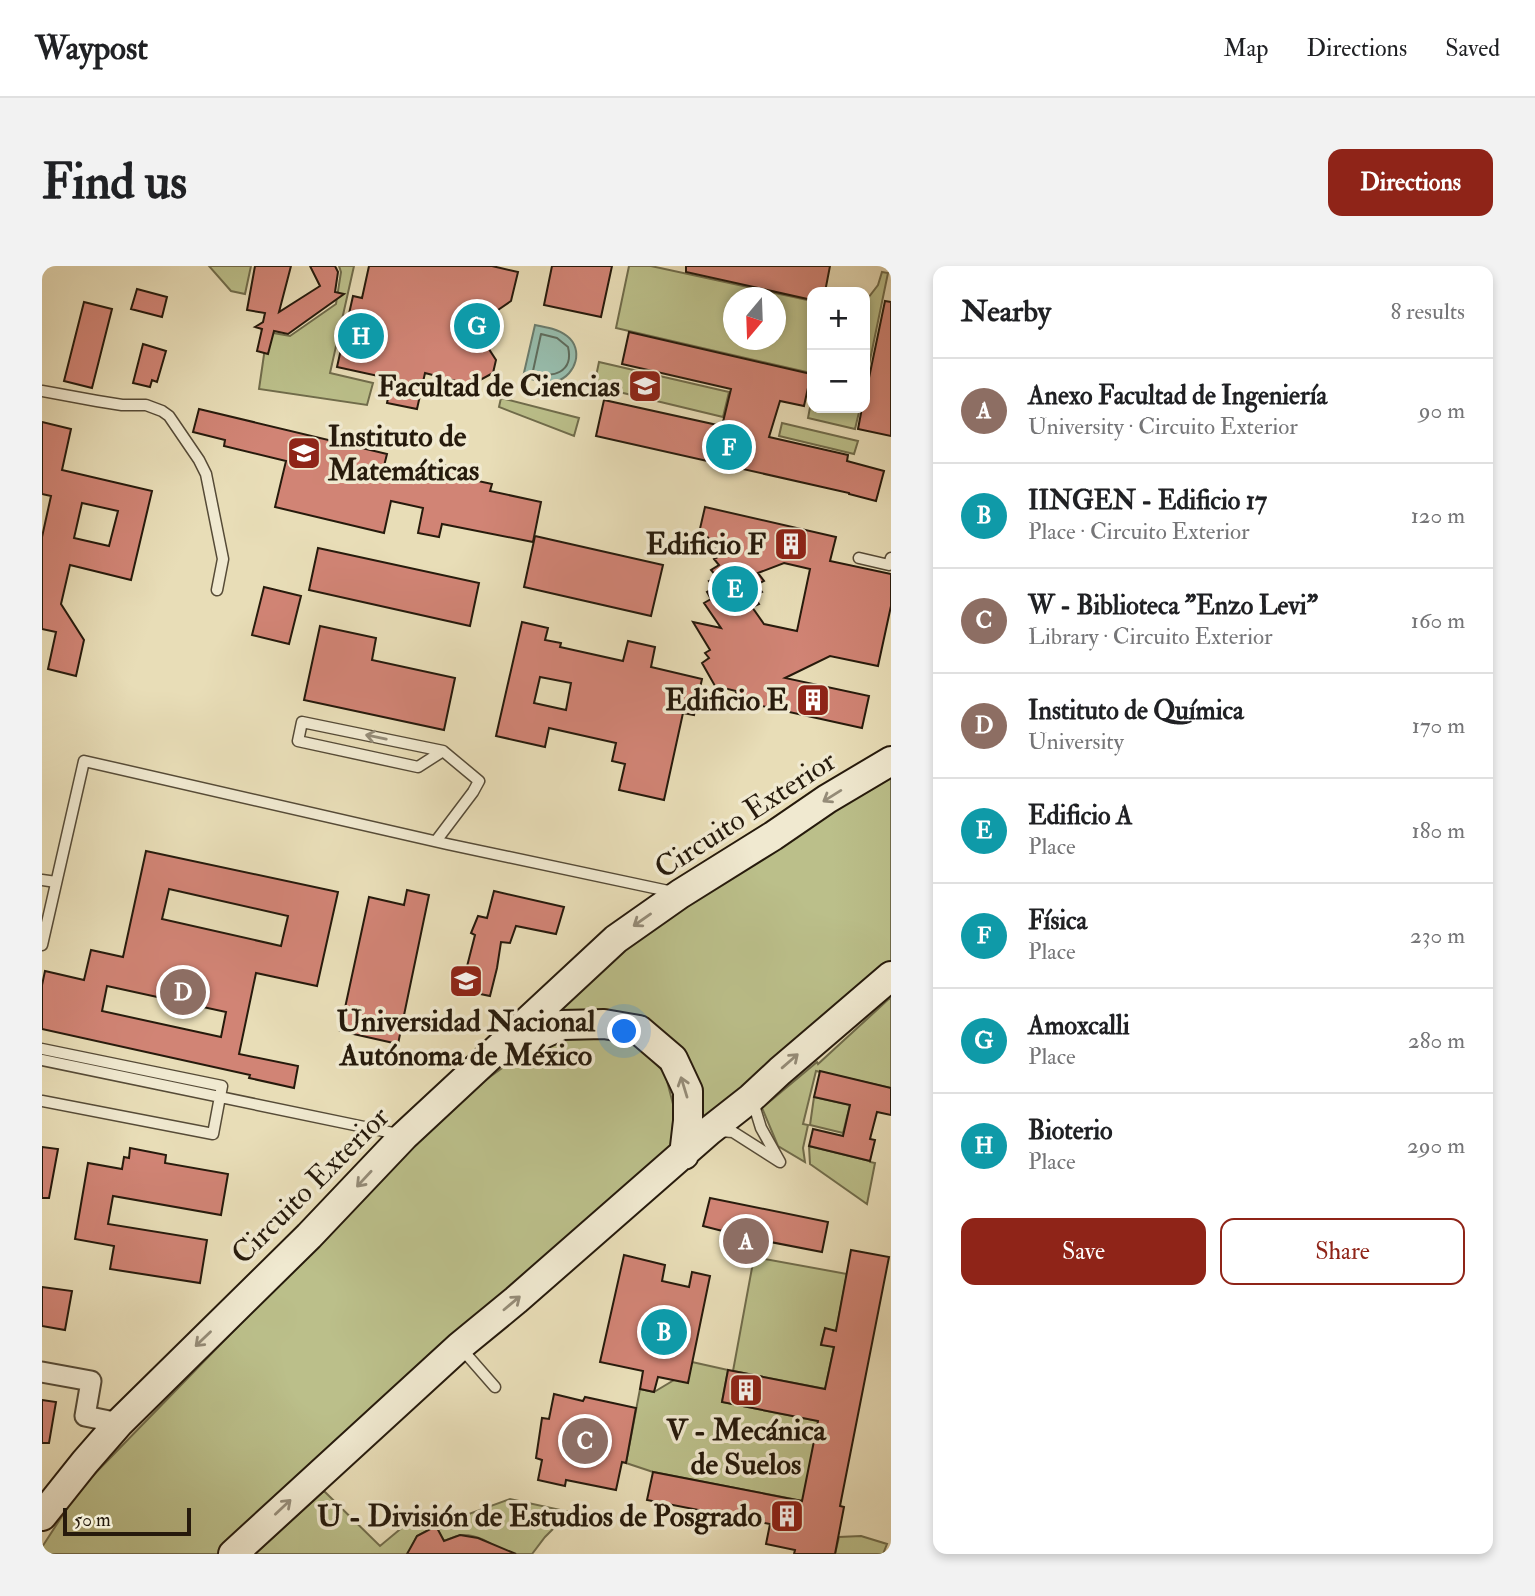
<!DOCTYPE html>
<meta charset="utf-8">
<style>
:root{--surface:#fff;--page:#f2f2f2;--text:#202124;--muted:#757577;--line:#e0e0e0;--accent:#8f2418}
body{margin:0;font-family:"IM FELL Double Pica",serif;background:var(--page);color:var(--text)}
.controls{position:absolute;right:21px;top:21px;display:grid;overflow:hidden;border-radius:14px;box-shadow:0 4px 10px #0003}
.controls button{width:63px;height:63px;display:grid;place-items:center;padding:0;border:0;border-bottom:2px solid var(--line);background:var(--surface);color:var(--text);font:35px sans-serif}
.compass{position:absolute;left:681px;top:21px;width:63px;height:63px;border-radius:50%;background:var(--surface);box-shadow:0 4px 10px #0003;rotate:199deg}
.scale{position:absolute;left:21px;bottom:18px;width:128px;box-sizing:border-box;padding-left:7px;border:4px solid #261a0c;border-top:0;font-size:19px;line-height:24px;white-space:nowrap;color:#261a0c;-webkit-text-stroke:5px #f0e9d0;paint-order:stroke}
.you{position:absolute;left:583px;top:766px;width:24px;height:24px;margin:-18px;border:5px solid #fff;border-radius:50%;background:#1a73e8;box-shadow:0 0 0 10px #1a73e833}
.badge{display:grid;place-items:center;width:46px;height:46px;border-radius:50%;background:var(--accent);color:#fff;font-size:23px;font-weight:700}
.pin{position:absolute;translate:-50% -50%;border:4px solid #fff;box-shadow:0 2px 7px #0006}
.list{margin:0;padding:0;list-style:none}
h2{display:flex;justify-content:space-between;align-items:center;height:91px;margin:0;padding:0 28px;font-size:30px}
h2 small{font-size:23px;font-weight:400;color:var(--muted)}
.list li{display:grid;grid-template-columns:46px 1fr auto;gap:21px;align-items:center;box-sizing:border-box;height:105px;padding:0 28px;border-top:2px solid var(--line)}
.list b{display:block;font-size:26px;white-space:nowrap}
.list p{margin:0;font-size:23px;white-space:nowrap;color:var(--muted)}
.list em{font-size:23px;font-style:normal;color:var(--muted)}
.actions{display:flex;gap:14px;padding:21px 28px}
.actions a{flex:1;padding:16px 0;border:2px solid var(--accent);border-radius:14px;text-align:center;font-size:24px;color:var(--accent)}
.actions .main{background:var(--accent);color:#fff}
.map{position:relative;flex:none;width:849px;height:1288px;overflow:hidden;border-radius:14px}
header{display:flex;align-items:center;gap:42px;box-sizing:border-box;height:98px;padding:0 35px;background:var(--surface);border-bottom:2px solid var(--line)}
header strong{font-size:33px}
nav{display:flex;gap:38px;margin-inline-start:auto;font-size:24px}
.intro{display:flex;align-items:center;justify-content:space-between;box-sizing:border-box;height:168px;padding:0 42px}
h1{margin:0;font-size:49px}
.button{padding:18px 32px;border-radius:14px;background:var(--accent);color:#fff;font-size:24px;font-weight:700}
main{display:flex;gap:42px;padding:0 42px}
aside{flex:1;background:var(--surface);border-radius:14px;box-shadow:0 4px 10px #0003}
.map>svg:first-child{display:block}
.green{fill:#bbbf8a;stroke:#706c4b;stroke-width:2;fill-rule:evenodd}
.water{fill:#97bcac;stroke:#6a7b6c;stroke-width:2}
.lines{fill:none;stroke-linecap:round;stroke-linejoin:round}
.shore{stroke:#5e6b5c;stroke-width:2}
.building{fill:#d18475;stroke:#261a0c;stroke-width:2;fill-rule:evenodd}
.lane-casing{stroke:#564b37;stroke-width:13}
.street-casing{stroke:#564b37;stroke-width:23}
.secondary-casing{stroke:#261a0c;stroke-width:32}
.lane{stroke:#f0e9d0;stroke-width:10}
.street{stroke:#f0e9d0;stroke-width:19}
.secondary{stroke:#f0e9d0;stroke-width:28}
.oneway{stroke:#958c78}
.labels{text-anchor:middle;stroke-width:7;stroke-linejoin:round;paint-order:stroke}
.poi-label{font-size:30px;font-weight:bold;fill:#261a0c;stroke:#f0e9d0;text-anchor:end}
.street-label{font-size:30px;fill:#261a0c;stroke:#f0e9d0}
</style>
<header>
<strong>Waypost</strong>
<nav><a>Map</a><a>Directions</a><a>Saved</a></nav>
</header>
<div class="intro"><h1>Find us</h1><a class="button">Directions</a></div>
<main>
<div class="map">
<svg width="849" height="1288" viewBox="0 0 849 1288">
<rect width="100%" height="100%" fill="#e8ddb7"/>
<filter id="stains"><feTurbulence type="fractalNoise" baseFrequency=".00286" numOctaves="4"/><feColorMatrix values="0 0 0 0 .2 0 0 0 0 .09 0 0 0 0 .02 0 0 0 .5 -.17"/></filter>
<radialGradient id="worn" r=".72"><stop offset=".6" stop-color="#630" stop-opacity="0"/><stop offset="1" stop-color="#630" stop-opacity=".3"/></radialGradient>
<path class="green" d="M167,0H209L203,28L189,25Z
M297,0H312L288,107L331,117L325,139L217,123L224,75L220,65L248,70L294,38L299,6Z
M587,0H609L770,35L769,107L574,62ZM692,32H734V74H692Z
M840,6L846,7L823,118V36L836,19Z
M557,96L687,126L681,151L552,120Z
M770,131V142H818L813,163L766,152Z
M459,132L537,152L532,170L457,141Z
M740,157L816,175L812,188L737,170Z
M849,512V699L658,862L650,803L625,769L586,750L508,749L591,676L747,571Z
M849,731V822L774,805L761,858L766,859L761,882L763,896L736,880L720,842L775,796L776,798Z
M540,768L591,775L623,807L632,842L629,884L178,1288H0V1281L2,1278L37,1224L386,865L430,824L474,792Z
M772,831L808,839L801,867L768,859Z
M767,880L828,895V896L833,897L825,938L768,898Z
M712,991L805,1008L794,1065L783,1063L779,1078L792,1081L783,1123L691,1105Z
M650,1096L686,1104L680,1136L776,1155V1238L611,1206L584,1197L598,1123L612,1126L632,1114Z
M282,1225L338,1280L380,1245L394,1260L468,1233L528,1246L503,1271L490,1288H459C451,1276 433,1268 419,1269C414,1270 407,1273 402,1275L394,1260L375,1270L366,1288H213Z
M819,1270L845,1278L841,1288H793L797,1271Z"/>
<path class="water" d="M493,59C504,61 516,63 525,70C542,83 534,109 515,115C504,118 492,114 481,111Z"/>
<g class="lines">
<path class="shore" d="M499,68L515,72L526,81C532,106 510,114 491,105Z"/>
</g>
<path class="building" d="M213,0H249L237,46L278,20L268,0H293L296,6L293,26L302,28L246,68L232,65L226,88L215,85L220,63L213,61L221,56L223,47L205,44Z
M327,0H450L476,6L469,35L453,46L445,80L454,94L451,107L429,119L383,107L375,143L345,137L350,113L295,101L311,30L320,32Z
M510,0H570L559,51L502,39Z
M644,0H788L783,26H770V34L644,6Z
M95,23L125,31L120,51L89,43Z
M843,35L849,36V170L816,163L820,142H823V131Z
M42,36L70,43L50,122L22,115Z
M587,66L769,108L762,140L738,135L727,171L806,189L805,195L842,205L834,235L807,228V227L554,170L562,134L680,160L689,123L580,98Z
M101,78L124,85L115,116L110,114L108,121L91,117Z
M157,143L345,188L340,208L383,216L387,196L414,202L413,210L450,218L448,225L499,236L491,276L400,258L397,271L376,267L381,242L349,235L342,267L233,241L244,195L182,180L183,174L151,166Z
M0,156L29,163L20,204L110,225L89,314L28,299L19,338L42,374L34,410L6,403L14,366L0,363V271L9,230L0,228ZM40,237L76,245L67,280L32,272Z
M663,241L794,271L788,295L849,308V340L836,400L788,390L743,412L827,430L820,462L693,434L694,425L673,420L660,397L667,392L663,387L668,384L651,356L679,362L662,337L669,333L665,326L673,322L667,315L675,311L669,304L677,299L672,293L680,289L664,269L657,267ZM742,297L768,303L755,365L722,358L710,341L717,338L712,330L720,326L714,319L722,315L716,307Z
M493,270L621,299L609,350L482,321Z
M276,282L437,317L428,360L267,324Z
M222,321L259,330L247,378L210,369Z
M480,356L506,362L503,374L519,377L518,381L581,395L586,375L613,381L609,401L660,413L652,449L641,447L622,534L577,524L583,498L570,495L574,477L507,462L503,481L454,470ZM498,411L529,417L524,444L492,437Z
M278,360L334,372L330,394L413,412L402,464L262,434Z
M104,585L296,626L275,720L214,707L197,788L256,800L252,822L207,812L208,809L0,763V719L3,705L42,714L49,684L81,691ZM127,623L246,650L239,680L120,653ZM65,720L184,746L179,771L60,745Z
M365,624L387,629L356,778L298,765L327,631L362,639Z
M452,625L522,641L514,668L474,660L468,677L459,676L455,702L448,730L419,724L433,669L429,667L436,650L445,652Z
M778,805L849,822V849L835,846L828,873L833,874L828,895L767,880L771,863L801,870L808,839L772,831Z
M0,881L16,883L7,932H0Z
M88,882L124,889L123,897L186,908L179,949L71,930L66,958L165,974L158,1017L68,1003L72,980L33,973L46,897L80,903L82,891L87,892Z
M668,932L786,956L780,986L718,974L715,988L701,985L704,971L661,960Z
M809,984L847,991L798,1240L802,1241L793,1288H752L753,1284L724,1278L728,1258L605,1234L611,1206L760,1235L776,1155L680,1136L686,1104L783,1123L792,1081L779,1079L783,1062L794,1065Z
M582,989L623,999L620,1015L647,1021L650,1006L668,1010L646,1117L616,1111L612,1126L598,1123L601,1105L558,1096Z
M0,1021L30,1025L23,1064L0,1060Z
M512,1128L541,1135L543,1131L594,1142L584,1197L580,1196L574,1224L524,1214L523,1220L496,1214L500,1194L494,1192L500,1152L507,1153Z
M0,1134L14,1136L7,1177H0Z
M394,1260L402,1275L418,1269L436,1272L474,1288H365L375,1270Z"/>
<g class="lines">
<g class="lane-casing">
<path id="lane" d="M0,125L55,135L80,139H104L120,145L127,150L157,194L164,208L181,293L175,324
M817,292L847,299L849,292
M394,575L431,526L437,515L401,485L260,456L256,475L376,501L401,485
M0,614L14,616
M0,679L42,495L405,578L631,626
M0,783L180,820L171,868L0,835
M0,794L356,868
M711,836L719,862L738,896
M677,865L691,866L738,896
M418,1081L453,1121"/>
</g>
<g class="street-casing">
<path id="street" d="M0,1106L49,1115L43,1150L77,1157"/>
</g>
<g class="secondary-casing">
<path id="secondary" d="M467,785L477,779L520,759L562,758L597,764L631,793L646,825V855L642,889
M0,1250L43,1196L77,1157L267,970L362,870L574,673L638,628L731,570L785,533L849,495
M191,1288L418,1080L474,1034L667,865L709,832L738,805L849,710"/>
</g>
<use href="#lane" class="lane"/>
<use href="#street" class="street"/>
<use href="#secondary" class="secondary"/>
</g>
<defs><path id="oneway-shaft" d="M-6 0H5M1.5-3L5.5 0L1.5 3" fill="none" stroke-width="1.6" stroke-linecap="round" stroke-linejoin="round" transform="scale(1.75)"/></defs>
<g class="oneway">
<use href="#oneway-shaft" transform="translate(334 471) rotate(-168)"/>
<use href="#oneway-shaft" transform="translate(790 530) rotate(148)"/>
<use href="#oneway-shaft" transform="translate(600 654) rotate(145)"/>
<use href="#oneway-shaft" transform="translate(748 795) rotate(-41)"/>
<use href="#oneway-shaft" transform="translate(642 821) rotate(-107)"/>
<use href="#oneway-shaft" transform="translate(322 913) rotate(133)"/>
<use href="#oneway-shaft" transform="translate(470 1037) rotate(-40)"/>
<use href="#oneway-shaft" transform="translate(161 1073) rotate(136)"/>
<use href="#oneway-shaft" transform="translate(241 1241) rotate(-43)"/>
</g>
<defs>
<g id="university-square" transform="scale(1.75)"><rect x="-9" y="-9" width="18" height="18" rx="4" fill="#8f2418" stroke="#f0e9d0"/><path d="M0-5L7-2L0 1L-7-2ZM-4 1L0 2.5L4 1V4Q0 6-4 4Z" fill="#fff"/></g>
<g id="building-square" transform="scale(1.75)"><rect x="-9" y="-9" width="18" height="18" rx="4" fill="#8f2418" stroke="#f0e9d0"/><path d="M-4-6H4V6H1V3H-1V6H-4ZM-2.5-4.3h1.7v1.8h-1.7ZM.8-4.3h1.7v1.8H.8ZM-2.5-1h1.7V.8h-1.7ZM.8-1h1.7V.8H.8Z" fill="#fff"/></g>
</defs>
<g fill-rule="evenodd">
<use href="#university-square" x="603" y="120"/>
<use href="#university-square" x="262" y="187"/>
<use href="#building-square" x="749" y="278"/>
<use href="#building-square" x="771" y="434"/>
<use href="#university-square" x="424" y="715"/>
<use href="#building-square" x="704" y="1124"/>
<use href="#building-square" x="745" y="1250"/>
</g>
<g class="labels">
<g class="poi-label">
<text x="578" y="130">Facultad de Ciencias</text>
<text x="286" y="180" text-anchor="start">Instituto de<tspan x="286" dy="34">Matemáticas</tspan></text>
<text x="724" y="288">Edificio F</text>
<text x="746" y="444">Edificio E</text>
<text x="424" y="765" text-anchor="middle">Universidad Nacional<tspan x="424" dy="34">Autónoma de México</tspan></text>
<text x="704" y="1174" text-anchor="middle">V - Mecánica<tspan x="704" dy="34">de Suelos</tspan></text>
<text x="720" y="1260">U - División de Estudios de Posgrado</text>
</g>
<g class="street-label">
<text transform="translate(703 548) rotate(-33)" y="10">Circuito Exterior</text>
<text transform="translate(268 919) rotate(-45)" y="10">Circuito Exterior</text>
</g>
</g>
<rect width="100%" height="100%" filter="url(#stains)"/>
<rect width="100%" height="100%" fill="url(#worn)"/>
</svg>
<div class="controls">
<button>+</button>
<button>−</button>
</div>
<svg class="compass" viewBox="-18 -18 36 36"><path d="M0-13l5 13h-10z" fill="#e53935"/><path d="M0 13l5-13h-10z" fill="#757577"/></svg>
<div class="scale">50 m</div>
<div class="you"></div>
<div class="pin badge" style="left:704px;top:975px;background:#8d6e63">A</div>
<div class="pin badge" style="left:622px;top:1066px;background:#0f9aa8">B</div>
<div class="pin badge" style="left:543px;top:1175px;background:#8d6e63">C</div>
<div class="pin badge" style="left:141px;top:726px;background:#8d6e63">D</div>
<div class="pin badge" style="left:693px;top:323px;background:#0f9aa8">E</div>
<div class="pin badge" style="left:687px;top:181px;background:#0f9aa8">F</div>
<div class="pin badge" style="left:435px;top:60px;background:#0f9aa8">G</div>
<div class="pin badge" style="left:319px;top:70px;background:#0f9aa8">H</div>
</div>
<aside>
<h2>Nearby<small>8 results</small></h2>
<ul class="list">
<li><span class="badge" style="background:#8d6e63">A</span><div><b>Anexo Facultad de Ingeniería</b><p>University · Circuito Exterior</p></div><em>90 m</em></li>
<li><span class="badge" style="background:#0f9aa8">B</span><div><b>IINGEN - Edificio 17</b><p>Place · Circuito Exterior</p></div><em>120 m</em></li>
<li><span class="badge" style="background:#8d6e63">C</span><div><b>W - Biblioteca &quot;Enzo Levi&quot;</b><p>Library · Circuito Exterior</p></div><em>160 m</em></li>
<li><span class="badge" style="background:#8d6e63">D</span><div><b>Instituto de Química</b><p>University</p></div><em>170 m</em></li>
<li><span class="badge" style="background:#0f9aa8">E</span><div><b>Edificio A</b><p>Place</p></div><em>180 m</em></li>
<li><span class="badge" style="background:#0f9aa8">F</span><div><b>Física</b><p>Place</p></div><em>230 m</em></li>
<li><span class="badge" style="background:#0f9aa8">G</span><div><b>Amoxcalli</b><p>Place</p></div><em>280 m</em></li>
<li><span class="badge" style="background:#0f9aa8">H</span><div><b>Bioterio</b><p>Place</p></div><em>290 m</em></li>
</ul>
<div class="actions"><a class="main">Save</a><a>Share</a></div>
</aside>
</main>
